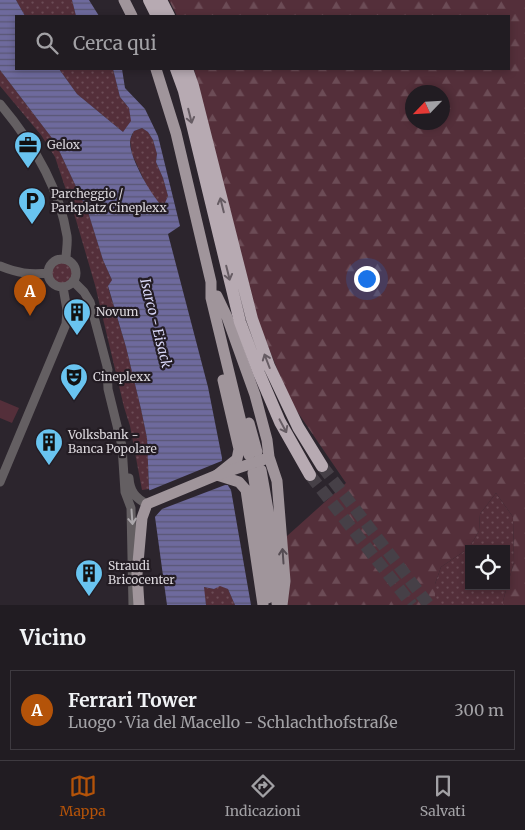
<!DOCTYPE html>
<html lang="it">
<meta charset="utf-8">
<style>
:root{--surface:#211c22;--page:#2d292f;--text:#f1f3f6;--muted:#a2a1a5;--line:#3e3a40;--accent:#b45309}
body{margin:0;font-family:Merriweather,serif;background:var(--page);color:var(--text)}
.controls{position:absolute;right:15px;bottom:15px;display:grid;overflow:hidden;border-radius:0px;box-shadow:0 2px 8px #0003}
.controls button{width:45px;height:45px;display:grid;place-items:center;padding:0;border:0;border-bottom:1px solid var(--line);background:var(--surface);color:var(--text);font:25px sans-serif}
.compass{position:absolute;left:405px;top:85px;width:45px;height:45px;border-radius:50%;background:var(--surface);box-shadow:0 2px 8px #0003;rotate:245deg}
.you{position:absolute;left:366px;top:278px;width:18px;height:18px;margin:-12px;border:4px solid #fff;border-radius:50%;background:#1a73e8;box-shadow:0 0 0 8px #1a73e833}
.badge{display:grid;place-items:center;width:32px;height:32px;border-radius:50%;background:var(--accent);color:#fff;font-size:16px;font-weight:700}
.pin{position:absolute;translate:-50% -41px;filter:drop-shadow(0 1px 2px #0008)}
.pin::after{content:'';position:absolute;top:26px;width:18px;height:15px;background:inherit;clip-path:polygon(0 0,100% 0,50% 100%)}
.list{margin:0;padding:0;list-style:none}
h2{display:flex;justify-content:space-between;align-items:center;height:65px;margin:0;padding:0 20px;font-size:21px}
h2 small{font-size:16px;font-weight:400;color:var(--muted)}
.list li{display:grid;grid-template-columns:32px 1fr auto;gap:15px;align-items:center;box-sizing:border-box;height:80px;margin:0 10px 10px;padding:0 10px;border:1px solid var(--line);border-radius:0px}
.list b{display:block;font-size:19px;white-space:nowrap}
.list p{margin:0;font-size:16px;white-space:nowrap;color:var(--muted)}
.list em{font-size:16px;font-style:normal;color:var(--muted)}
.icon{flex:none;width:28px;height:28px;fill:none;stroke:currentColor;stroke-width:2;stroke-linecap:round;stroke-linejoin:round}
.map{position:relative;flex:none;width:525px;height:605px;overflow:hidden}
.search{position:absolute;background:var(--surface);box-shadow:0 2px 8px #0003;left:15px;right:15px;top:15px;height:55px;display:flex;align-items:center;gap:12px;box-sizing:border-box;padding:0 18px;border-radius:0px;color:var(--muted);font-size:19px}
.sheet{height:155px;background:var(--surface)}
nav{display:flex;justify-content:space-around;align-items:center;box-sizing:border-box;height:70px;border-top:1px solid var(--line);background:var(--surface);font-size:14px;color:var(--muted)}
nav a{display:grid;justify-items:center;gap:2px}
nav .on{color:var(--accent)}
.map>svg:first-child{display:block}
.grass{fill:url(#grass-dots);fill-rule:evenodd}
.forest{fill:url(#forest-firs);fill-rule:evenodd}
.pitch{fill:#542f3a}
.water{fill:url(#water-rules);fill-rule:evenodd}
.pier{fill:#2c252d}
.lines{fill:none;stroke-linecap:round;stroke-linejoin:round}
.highway-tunnel{stroke:#464047;stroke-width:12;stroke-dasharray:12 6;stroke-linecap:butt}
.minor{stroke:#645f62;stroke-width:9}
.major{stroke:#a0959b;stroke-width:11}
.highway{stroke:#b7aab2;stroke-width:12}
.major-bridge{stroke:#a0959b;stroke-width:11}
.oneway{stroke:#665c63}
.oneway2{stroke:#aba7ab}
.oneway3{stroke:#554c53}
.labels{text-anchor:middle;stroke-width:4.5;stroke-linejoin:round;paint-order:stroke}
.poi-label{font-size:12px;fill:#dbd7dc;stroke:#231c23;text-anchor:start}
.water-label{font-size:14px;font-style:italic;fill:#d8d7f7;stroke:#231c23}
</style>
<div class="map">
<svg width="525" height="605" viewBox="0 0 525 605">
<defs>
<pattern id="grass-dots" width="8" height="8" patternUnits="userSpaceOnUse" patternTransform="scale(1.25)"><rect width="8" height="8" fill="#542f3a"/><path d="M2 2h.1M6 6h.1" fill="none" stroke="#6c4c56" stroke-width="1.8" stroke-linecap="round"/></pattern>
<pattern id="forest-firs" width="22" height="20" patternUnits="userSpaceOnUse" patternTransform="scale(1.25)"><rect width="22" height="20" fill="#542f3a"/><path d="M5 1l3.5 6h-7zM16 11l3.5 6h-7z" fill="#6c4c56"/></pattern>
<pattern id="water-rules" width="6" height="5" patternUnits="userSpaceOnUse" patternTransform="scale(1.25)"><rect width="6" height="5" fill="#6e6a9d"/><path d="M0 2.5h6" fill="none" stroke="#5a5774"/></pattern>
</defs>
<rect width="100%" height="100%" fill="#2c252d"/>
<path class="grass" d="M16,0H72L76,16H25Z
M59,69H113L120,97L129,108L132,121L123,132L77,94Z
M0,70L55,142L88,212L103,260L112,280L108,287L126,347L141,409L147,438L149,489L142,490L130,426L124,407L95,285L76,220L55,157L41,135L0,86Z
M142,128L148,132L153,140L157,154L156,162L163,178L168,196L163,208L149,191L132,154L130,140L134,131Z
M51 273a11 11 0 1 1 22 0a11 11 0 1 1-22 0Z
M496,493L513,517L514,562L503,601V605H435V584L441,567L469,548L479,531L480,514ZM469,549H506V586H469Z
M220,585L228,589L235,605H206L203,587L214,589Z"/>
<path class="forest" d="M169,0H525V605H503V601L514,562L513,517L496,493L480,514L479,531L469,548L441,567L435,584V605H287V536L346,483L290,401L259,324L194,69H509V16H177ZM412,92H442V122H412Z"/>
<path class="pitch" d="M0,400L19,408L12,423L0,418Z"/>
<path class="water" d="M0,0H16L25,16H16V69H59L77,94L123,132L131,121L129,108L120,97L113,69H122L125,88L145,109L158,136L180,226L168,234L208,387L222,458C221,471 224,480 231,490L251,605H235L228,589L220,586L214,589L204,587L206,605H167L155,517L156,511L149,489L147,438L141,409L126,347L108,286L112,280L103,260L88,212L55,142L0,70ZM142,128L148,132L153,140L157,154L156,162L163,178L168,196L163,207C151,195 130,159 130,142C130,138 132,134 134,131Z
M72,0H89L99,16H76Z"/>
<path class="pier" d="M224,460L223,468L231,485H225L162,509L153,519L154,511L148,491Z"/>
<g class="lines">
<path class="highway-tunnel" d="M322,466L429,605
M310,475L412,605"/>
<path class="minor" d="M0,104C32,142 59,186 67,236C68,243 66,252 66,259
M48 273a14 14 0 1 1 28 0a14 14 0 1 1-28 0Z
M0,266C17,273 30,275 48,273
M73,281L84,292L90,302L108,370
M107,366L108,389L122,446L125,492L131,508L133,605
M129,478C130,491 135,498 147,504
M0,482L66,324L67,310L63,287"/>
<path class="major" d="M124,0L132,16
M156,69L176,133L211,282V298L249,455
M217,296L227,317L255,395L267,440L269,457L277,481L285,581L282,605
M249,423L257,452
M261,470L271,527L277,603
M253,473L262,529L268,598
M217,475L239,482L246,490L263,605
M139,605L137,574L142,518L147,504L217,475L237,459L239,449L223,380"/>
<path class="highway" d="M149,0L157,16
M161,0L169,16
M176,69L184,91L240,322L259,373L280,422L310,475
M187,69L193,86L252,319L269,366L298,427L322,466"/>
<path class="major-bridge" d="M217,475L265,459"/>
</g>
<defs><path id="oneway-shaft" d="M-6 0H5M1.5-3L5.5 0L1.5 3" fill="none" stroke-width="1.6" stroke-linecap="round" stroke-linejoin="round" transform="scale(1.25)"/></defs>
<g class="oneway">
<use href="#oneway-shaft" transform="translate(190 116) rotate(76)"/>
<use href="#oneway-shaft" transform="translate(222 205) rotate(-104)"/>
<use href="#oneway-shaft" transform="translate(228 273) rotate(76)"/>
<use href="#oneway-shaft" transform="translate(267 361) rotate(-111)"/>
<use href="#oneway-shaft" transform="translate(283 426) rotate(62)"/>
</g>
<use class="oneway2" href="#oneway-shaft" transform="translate(132 517) rotate(86)"/>
<use class="oneway3" href="#oneway-shaft" transform="translate(283 556) rotate(-94)"/>
<defs>
<g id="office-pin" transform="scale(1.4375)"><path d="M0 17L-7.5 6A9.5 9.5 0 1 1 7.5 6Z" fill="#69c4f0" stroke="#231c23"/><path d="M-6-3h4V-5.5h4V-3h4V5H-6ZM-1-4.5V-3h2v-1.5ZM-6 0V1H6V0Z" fill="#111"/></g>
<g id="parking-pin" transform="scale(1.4375)"><path d="M0 17L-7.5 6A9.5 9.5 0 1 1 7.5 6Z" fill="#69c4f0" stroke="#231c23"/><path d="M-3.5-5.5H1a3.5 3.5 0 0 1 0 7H-1V5.5H-3.5ZM-1-3.4V-.6H.8a1.4 1.4 0 0 0 0-2.8Z" fill="#111"/></g>
<g id="building-pin" transform="scale(1.4375)"><path d="M0 17L-7.5 6A9.5 9.5 0 1 1 7.5 6Z" fill="#69c4f0" stroke="#231c23"/><path d="M-4-6H4V6H1V3H-1V6H-4ZM-2.5-4.3h1.7v1.8h-1.7ZM.8-4.3h1.7v1.8H.8ZM-2.5-1h1.7V.8h-1.7ZM.8-1h1.7V.8H.8Z" fill="#111"/></g>
<g id="theatre-pin" transform="scale(1.4375)"><path d="M0 17L-7.5 6A9.5 9.5 0 1 1 7.5 6Z" fill="#69c4f0" stroke="#231c23"/><path d="M-5-5.5Q0-4 5-5.5V0Q5 5 0 6Q-5 5-5 0ZM-3.3-2.5H-1v1.5H-3.3ZM1-2.5H3.3v1.5H1ZM-2.8 1Q0 5.5 2.8 1Z" fill="#111"/></g>
</defs>
<g fill-rule="evenodd">
<use href="#office-pin" x="28" y="145"/>
<use href="#parking-pin" x="32" y="201"/>
<use href="#building-pin" x="77" y="312"/>
<use href="#theatre-pin" x="74" y="377"/>
<use href="#building-pin" x="49" y="442"/>
<use href="#building-pin" x="89" y="573"/>
</g>
<g class="labels">
<g class="poi-label">
<text x="47" y="149">Gelox</text>
<text x="51" y="198">Parcheggio /<tspan x="51" dy="14">Parkplatz Cineplexx</tspan></text>
<text x="96" y="316">Novum</text>
<text x="93" y="381">Cineplexx</text>
<text x="68" y="439">Volksbank -<tspan x="68" dy="14">Banca Popolare</tspan></text>
<text x="108" y="570">Straudi<tspan x="108" dy="14">Bricocenter</tspan></text>
</g>
<g class="water-label">
<text transform="translate(156 323) rotate(76)" y="5">Isarco - Eisack</text>
</g>
</g>
</svg>
<div class="controls">
<button><svg class="icon" aria-label="locate" viewBox="0 0 24 24"><circle cx="12" cy="12" r="6"/><path d="M12 2v4M12 18v4M2 12h4M18 12h4"/></svg></button>
</div>
<svg class="compass" viewBox="-18 -18 36 36"><path d="M0-13l5 13h-10z" fill="#e53935"/><path d="M0 13l5-13h-10z" fill="#a2a1a5"/></svg>
<div class="you"></div>
<div class="pin badge" style="left:30px;top:316px">A</div>
<div class="search"><svg class="icon" aria-label="search" viewBox="0 0 24 24"><circle cx="10" cy="10" r="6"/><path d="M15 15l6 6"/></svg>Cerca qui</div>
</div>
<section class="sheet">
<h2>Vicino<small></small></h2>
<ul class="list">
<li><span class="badge">A</span><div><b>Ferrari Tower</b><p>Luogo · Via del Macello - Schlachthofstraße</p></div><em>300 m</em></li>
</ul>
</section>
<nav>
<a class="on"><svg class="icon" aria-label="map" viewBox="0 0 24 24"><path d="M3 6l6-2 6 2 6-2v14l-6 2-6-2-6 2zM9 4v14M15 6v14"/></svg>Mappa</a>
<a><svg class="icon" aria-label="directions" viewBox="0 0 24 24"><path d="M12 3l9 9-9 9-9-9zM9 14v-3h6M13 9l2 2-2 2"/></svg>Indicazioni</a>
<a><svg class="icon" aria-label="saved" viewBox="0 0 24 24"><path d="M7 4h10v16l-5-4-5 4z"/></svg>Salvati</a>
</nav>
